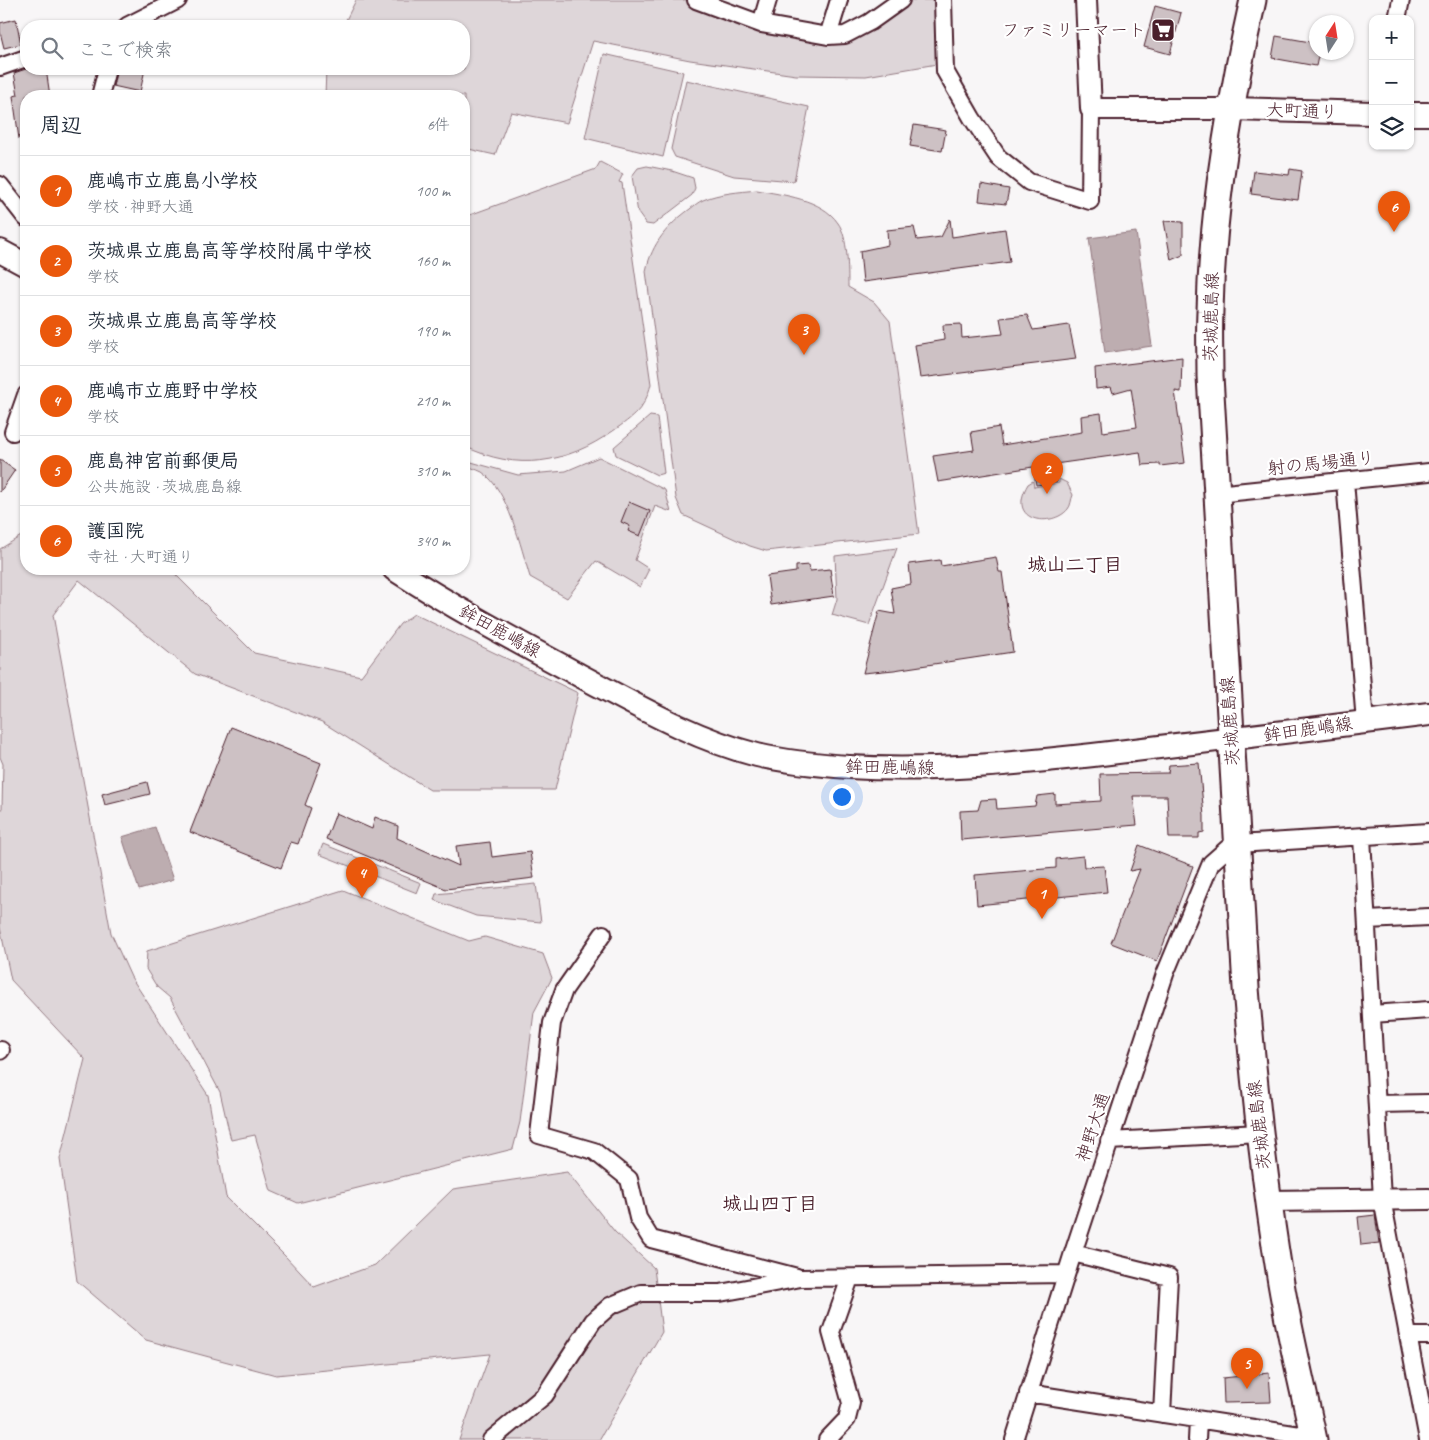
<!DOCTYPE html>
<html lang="ja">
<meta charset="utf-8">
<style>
:root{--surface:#fff;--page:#f6f6f7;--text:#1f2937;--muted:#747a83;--line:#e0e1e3;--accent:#ea580c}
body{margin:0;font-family:Caveat,"Klee One",sans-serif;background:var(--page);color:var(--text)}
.controls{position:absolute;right:15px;top:15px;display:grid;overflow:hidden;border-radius:10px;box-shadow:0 1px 4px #0004}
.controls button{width:45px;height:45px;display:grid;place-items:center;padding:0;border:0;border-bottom:1px solid var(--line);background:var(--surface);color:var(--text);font:25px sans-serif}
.compass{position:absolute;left:1309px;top:15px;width:45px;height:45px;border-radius:50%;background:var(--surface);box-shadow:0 1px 4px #0004;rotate:12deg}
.you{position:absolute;left:841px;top:796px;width:18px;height:18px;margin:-12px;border:4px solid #fff;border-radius:50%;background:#1a73e8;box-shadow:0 0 0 8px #1a73e833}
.badge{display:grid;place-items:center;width:32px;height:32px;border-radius:50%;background:var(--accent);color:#fff;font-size:16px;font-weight:700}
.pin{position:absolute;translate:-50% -41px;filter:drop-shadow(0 1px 2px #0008)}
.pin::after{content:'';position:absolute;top:26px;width:18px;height:15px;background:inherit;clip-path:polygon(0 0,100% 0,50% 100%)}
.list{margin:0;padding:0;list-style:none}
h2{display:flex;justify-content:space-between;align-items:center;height:65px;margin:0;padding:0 20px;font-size:21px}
h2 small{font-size:16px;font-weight:400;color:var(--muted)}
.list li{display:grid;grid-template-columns:32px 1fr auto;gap:15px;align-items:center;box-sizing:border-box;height:70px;padding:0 20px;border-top:1px solid var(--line)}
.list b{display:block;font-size:19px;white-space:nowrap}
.list p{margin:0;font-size:16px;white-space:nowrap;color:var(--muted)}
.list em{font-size:16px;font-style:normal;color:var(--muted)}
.icon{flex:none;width:28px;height:28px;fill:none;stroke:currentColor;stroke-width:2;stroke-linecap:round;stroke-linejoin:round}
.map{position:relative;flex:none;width:1429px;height:1440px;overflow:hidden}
.search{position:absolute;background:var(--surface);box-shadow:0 1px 4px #0004;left:20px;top:20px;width:450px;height:55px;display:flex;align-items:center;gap:12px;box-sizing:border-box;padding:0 18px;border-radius:20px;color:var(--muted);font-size:19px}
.panel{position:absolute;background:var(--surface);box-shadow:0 1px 4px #0004;left:20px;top:90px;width:450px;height:485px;border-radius:20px}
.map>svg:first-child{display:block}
.green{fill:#ded6d9;stroke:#947a82}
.water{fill:#bdadb0;stroke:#8f747b}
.building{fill:#cdc1c4;stroke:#4a1f2b}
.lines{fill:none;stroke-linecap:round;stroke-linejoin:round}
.minor-casing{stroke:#4a1f2b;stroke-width:20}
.tertiary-casing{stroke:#4a1f2b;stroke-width:24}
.secondary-casing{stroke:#4a1f2b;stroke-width:26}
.primary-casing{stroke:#4a1f2b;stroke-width:29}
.minor{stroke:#fff;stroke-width:16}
.tertiary{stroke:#fff;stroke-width:20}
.secondary{stroke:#fff;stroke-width:22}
.primary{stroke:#fff;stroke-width:25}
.labels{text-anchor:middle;stroke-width:4.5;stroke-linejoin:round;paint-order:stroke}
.poi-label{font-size:18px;fill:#4a1f2b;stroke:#fff;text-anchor:end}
.street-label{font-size:18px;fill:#4a1f2b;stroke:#fff}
.neighbourhood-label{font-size:19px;font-weight:bold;fill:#4a1f2b;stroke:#fff}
</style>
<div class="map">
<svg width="1429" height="1440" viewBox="0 0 1429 1440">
<rect width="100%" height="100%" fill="#f8f6f7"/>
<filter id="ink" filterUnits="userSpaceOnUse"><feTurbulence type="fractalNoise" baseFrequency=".02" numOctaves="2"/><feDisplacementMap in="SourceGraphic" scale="10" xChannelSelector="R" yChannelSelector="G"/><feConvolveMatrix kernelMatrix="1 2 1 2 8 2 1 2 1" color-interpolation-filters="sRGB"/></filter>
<g filter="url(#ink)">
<path class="green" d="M356,0H687L807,39L885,19L910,0H938L939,6L937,64L866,76L796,75L690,60L593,41L567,123L511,112L495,155L464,148V96H325L326,69H464V26H343Z
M604,54L683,72L663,157L585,138Z
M686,80L809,107L794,181L734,176L675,157L671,149Z
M600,162L623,174L619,182L622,183L651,384C645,409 633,417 613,431C566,464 517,472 464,446V217L596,169Z
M647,166L672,171L693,178L695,188L692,195L653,225L646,224L638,213L632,176L638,168Z
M757,190C783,195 822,199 838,223C848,236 848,271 848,287L874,302L890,321L919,534L766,551L750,546L683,515L676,498L646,271C652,243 668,225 690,209C694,206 698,202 703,200C719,193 740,192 757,190Z
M650,416L657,417L664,473L657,475L616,455L614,447Z
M599,457L665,490L671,512L655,506L635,560L649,569L640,587L596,561L567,598L530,577C521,548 508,489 482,472C476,469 469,467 464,465V460L518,475L566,471Z
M1059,479L1067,483L1073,495C1071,499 1071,506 1068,509C1053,528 1005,523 1028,484L1033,481L1034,487L1059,483Z
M26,533V569H170L254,653L361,676L400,624L414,614L578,693L555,790H430L322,722L195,674L79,580L53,615L111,933L131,977L208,1095L226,1197L286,1257L314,1287L375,1265L453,1189L567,1172L615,1232L654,1268L662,1332L599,1440H459L490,1354L276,1375L146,1340L77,1281L60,1159L85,1059L11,980L0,927V811L2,808L3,764L0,757V549Z
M897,548L869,625L832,615L837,599L835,556Z
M323,844L421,883L417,893L319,854Z
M536,884L541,922L476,916L434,900L436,894Z
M343,890L469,941L485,937L543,954L552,978L534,1012L520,1122L513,1149L298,1203L271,1191L255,1135L231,1140L220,1092L170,998L157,987L146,969L147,951Z"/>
<path class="water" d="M1136,232L1152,346L1105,353L1089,238Z
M155,827L173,880L139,890L122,837Z"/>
<path class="building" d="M1155,6L1181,13L1170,54L1144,47Z
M16,19L21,44L4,48L0,32V23Z
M1276,36L1316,43V52H1319L1316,66L1272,58Z
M26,69H46L50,96H26V138L19,139L13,96L18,95L14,73Z
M117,69H145L140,92L113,86Z
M914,125L946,130L942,151L910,146Z
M1290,169L1302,171L1298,200L1251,194L1254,171L1289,175Z
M981,184L1009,189L1006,204L979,201Z
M950,219L952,237L1005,229L1010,262L863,282L860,251L888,245L887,230L914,227L917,240L941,237Z
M1164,221L1183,222V255L1171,260Z
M1027,315L1033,330L1069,325L1076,359L920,378L915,345L944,340L943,325L961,324L962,338L1003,334L1000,318Z
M1182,357L1181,392L1175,391L1185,463L1160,466V464L1142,465L1140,452L1055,464L1057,482L1036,485L1033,467L938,482L933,456L974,450L971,432L999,427L1002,445L1082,432L1081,416L1101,413L1103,432L1137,427L1131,388L1113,393L1111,387L1096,389L1095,368Z
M0,460L15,470L0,492Z
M629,502L650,511L640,536L628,531L630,526L621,522Z
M996,557L999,572H1002L1013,652L894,670L863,673L879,611L895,614L891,588L911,584L909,564L940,560L941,566Z
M809,565L810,571L830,569L834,596L771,605L767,576L796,572V566Z
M231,727L321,763L305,805L311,808L298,844L291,842L281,868L190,832Z
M1199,763L1204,816V832L1199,833V838H1169L1167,796H1133L1137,825L961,840L960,811L978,810L981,800L996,799L997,809L1035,806L1037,796L1055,794V804L1101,801L1100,774L1168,773L1169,765Z
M147,782L150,794L105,805L102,794Z
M336,813L372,829L375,817L398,826L397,838L459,866L456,846L490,842L492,857L530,852L534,878L446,889L326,839Z
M1139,845L1193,866L1157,961L1111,943L1140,869L1130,871Z
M1083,856L1084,867L1104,866L1107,892L977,905L975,875L1056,868V859Z
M1375,1215L1379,1243L1361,1245L1358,1217Z
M1269,1373L1271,1402L1224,1403L1223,1378Z"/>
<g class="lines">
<g class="minor-casing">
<path id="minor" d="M696,0L761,24L828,36L845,35L870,22L901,0
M943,0L945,71L972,118L998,157L1029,182L1090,201L1091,109
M1397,19L1401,0
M761,24L768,0
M127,26L178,0
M828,36L839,0
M0,67L26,58
M100,96L107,69
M0,185L26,218
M13,432L26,395
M1345,481L1365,722
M1216,494L1429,472
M1362,837L1382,1199L1428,1440
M1367,920L1429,917
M603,934L564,990L552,1023L539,1135L594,1151L629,1179L638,1218L651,1239L797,1277
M1372,1014L1429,1010
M0,1051L1,1050
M1377,1104L1429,1103
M1109,1141L1260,1133
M1073,1253L1169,1277L1162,1414
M1409,1336H1429
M1028,1393L1313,1437
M491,1440L545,1395L593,1321L610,1306L641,1293H720L801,1278L1066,1274
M827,1440L847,1419L851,1403L831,1332L850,1278
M1014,1440L1073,1253L1165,974L1211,863L1228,848L1238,844L1429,832
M1197,1440L1198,1420"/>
</g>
<g class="tertiary-casing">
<path id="tertiary" d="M1086,0L1091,109H1231
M1268,1201L1429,1199"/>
</g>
<g class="secondary-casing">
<path id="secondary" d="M1231,109L1373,113
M1410,114H1429
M0,251L26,265
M394,569C454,608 516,641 579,675C636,705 694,739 757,755C787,762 818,765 849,767C931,772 1012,764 1093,755C1206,742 1317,728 1429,714"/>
</g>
<g class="primary-casing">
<path id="primary" d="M1253,0C1230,102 1212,207 1210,311C1209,333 1210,354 1210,376L1246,988C1254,1087 1265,1186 1281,1283C1290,1336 1303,1388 1314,1440"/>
</g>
<use href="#minor" class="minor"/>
<use href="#tertiary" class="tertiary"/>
<use href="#secondary" class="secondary"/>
<use href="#primary" class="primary"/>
</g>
</g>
<defs>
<g id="supermarket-square" transform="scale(1.25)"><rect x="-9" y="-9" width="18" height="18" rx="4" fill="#4a1f2b" stroke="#fff"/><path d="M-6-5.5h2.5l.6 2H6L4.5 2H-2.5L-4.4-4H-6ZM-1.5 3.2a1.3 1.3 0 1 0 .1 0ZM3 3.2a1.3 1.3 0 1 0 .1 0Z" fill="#fff"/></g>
</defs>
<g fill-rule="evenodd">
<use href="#supermarket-square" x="1163" y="30"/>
</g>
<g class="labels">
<g class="poi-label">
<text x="1146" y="36">ファミリーマート</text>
</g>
<g class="street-label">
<text transform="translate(1302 111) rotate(2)" y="6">大町通り</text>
<text transform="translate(1211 317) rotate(-89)" y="6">茨城鹿島線</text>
<text transform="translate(1321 463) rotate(-6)" y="6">射の馬場通り</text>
<text transform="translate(500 631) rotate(29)" y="6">鉾田鹿嶋線</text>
<text transform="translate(1230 721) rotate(-94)" y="6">茨城鹿島線</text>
<text transform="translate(1308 729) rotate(-8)" y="6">鉾田鹿嶋線</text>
<text transform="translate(890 767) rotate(1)" y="6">鉾田鹿嶋線</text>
<text transform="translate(1259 1125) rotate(-97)" y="6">茨城鹿島線</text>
<text transform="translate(1093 1127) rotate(-72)" y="6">神野大通</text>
</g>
<g class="neighbourhood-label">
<text x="1075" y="571">城山二丁目</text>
<text x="770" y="1210">城山四丁目</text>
</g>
</g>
</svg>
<div class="controls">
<button>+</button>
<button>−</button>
<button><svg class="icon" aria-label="layers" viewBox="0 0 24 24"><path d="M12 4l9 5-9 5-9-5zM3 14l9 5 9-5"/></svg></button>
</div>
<svg class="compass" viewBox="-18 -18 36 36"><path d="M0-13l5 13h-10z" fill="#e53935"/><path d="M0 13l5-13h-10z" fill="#747a83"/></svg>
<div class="you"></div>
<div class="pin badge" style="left:1042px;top:919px">1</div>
<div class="pin badge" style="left:1047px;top:494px">2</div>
<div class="pin badge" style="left:804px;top:355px">3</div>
<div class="pin badge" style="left:362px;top:898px">4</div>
<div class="pin badge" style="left:1247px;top:1389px">5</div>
<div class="pin badge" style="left:1394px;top:232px">6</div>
<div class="search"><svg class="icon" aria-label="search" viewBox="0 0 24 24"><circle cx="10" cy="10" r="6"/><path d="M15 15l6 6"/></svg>ここで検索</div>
<section class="panel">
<h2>周辺<small>6件</small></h2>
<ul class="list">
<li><span class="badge">1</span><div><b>鹿嶋市立鹿島小学校</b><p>学校 · 神野大通</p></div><em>100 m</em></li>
<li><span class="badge">2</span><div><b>茨城県立鹿島高等学校附属中学校</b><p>学校</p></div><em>160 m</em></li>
<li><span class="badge">3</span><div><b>茨城県立鹿島高等学校</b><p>学校</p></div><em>190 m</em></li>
<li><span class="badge">4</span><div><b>鹿嶋市立鹿野中学校</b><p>学校</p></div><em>210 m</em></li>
<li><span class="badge">5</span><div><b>鹿島神宮前郵便局</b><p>公共施設 · 茨城鹿島線</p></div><em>310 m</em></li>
<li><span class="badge">6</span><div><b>護国院</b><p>寺社 · 大町通り</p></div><em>340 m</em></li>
</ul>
</section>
</div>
